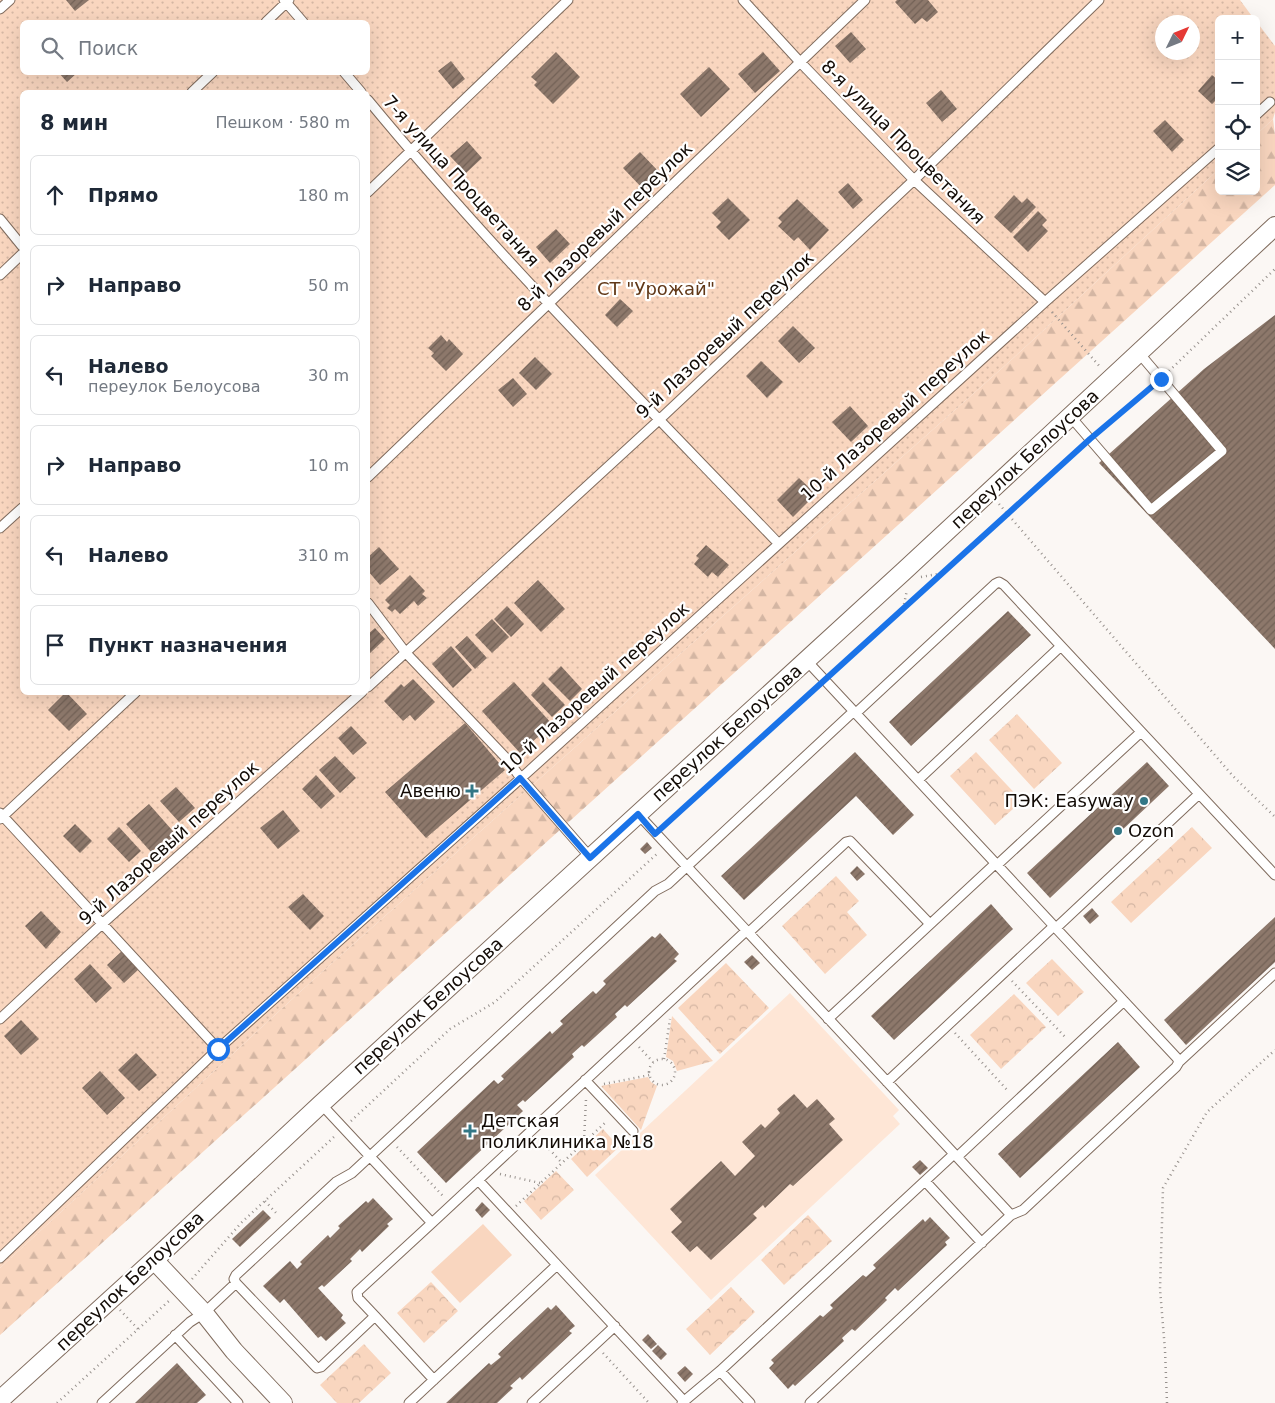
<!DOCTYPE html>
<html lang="ru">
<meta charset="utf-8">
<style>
:root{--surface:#fff;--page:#f6f6f7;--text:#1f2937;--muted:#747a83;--line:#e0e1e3}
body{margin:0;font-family:"DejaVu Sans",sans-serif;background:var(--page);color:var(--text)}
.controls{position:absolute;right:15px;top:15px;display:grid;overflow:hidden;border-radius:8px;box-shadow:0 5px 20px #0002}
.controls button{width:45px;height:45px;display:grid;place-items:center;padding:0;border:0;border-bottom:1px solid var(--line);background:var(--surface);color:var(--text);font:25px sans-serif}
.compass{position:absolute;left:1155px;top:15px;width:45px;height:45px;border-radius:50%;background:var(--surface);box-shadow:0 5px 20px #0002;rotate:47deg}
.stop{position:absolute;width:15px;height:15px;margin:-11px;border:4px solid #1a73e8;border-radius:50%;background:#fff}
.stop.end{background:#1a73e8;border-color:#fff;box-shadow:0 1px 5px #0008}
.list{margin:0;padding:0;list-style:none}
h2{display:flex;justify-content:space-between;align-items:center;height:65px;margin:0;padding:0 20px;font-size:21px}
h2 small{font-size:16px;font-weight:400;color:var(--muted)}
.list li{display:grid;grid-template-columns:32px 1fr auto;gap:15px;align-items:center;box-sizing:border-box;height:80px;margin:0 10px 10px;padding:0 10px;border:1px solid var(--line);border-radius:8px}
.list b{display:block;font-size:19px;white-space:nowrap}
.list p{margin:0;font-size:16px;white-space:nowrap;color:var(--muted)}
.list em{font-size:16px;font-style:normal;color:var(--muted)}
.icon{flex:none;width:28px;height:28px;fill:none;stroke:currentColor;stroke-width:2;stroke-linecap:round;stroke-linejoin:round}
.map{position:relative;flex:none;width:1275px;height:1403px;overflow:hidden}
.search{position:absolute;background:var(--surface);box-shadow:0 5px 20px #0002;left:20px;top:20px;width:350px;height:55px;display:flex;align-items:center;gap:12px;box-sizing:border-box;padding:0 18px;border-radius:8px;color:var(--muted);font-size:19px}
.panel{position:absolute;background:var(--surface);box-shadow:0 5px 20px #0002;left:20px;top:90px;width:350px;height:605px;border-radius:8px}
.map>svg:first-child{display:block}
.built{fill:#fee6d6}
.forest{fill:url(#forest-firs)}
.park{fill:url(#park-crowns)}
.garden{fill:url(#garden-dots);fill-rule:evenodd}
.pitch{fill:#f9d6bf}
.building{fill:url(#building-hatch)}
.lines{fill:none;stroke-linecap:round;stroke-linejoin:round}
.lane-casing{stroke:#806c5e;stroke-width:11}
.street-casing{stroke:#806c5e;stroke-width:20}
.path{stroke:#97918d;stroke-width:2.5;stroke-dasharray:1 4;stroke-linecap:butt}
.lane{stroke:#fff;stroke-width:9}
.street{stroke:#fff;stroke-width:18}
.route{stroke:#1a73e8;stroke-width:6}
.poi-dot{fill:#327786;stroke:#fff;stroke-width:2}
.labels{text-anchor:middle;stroke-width:4.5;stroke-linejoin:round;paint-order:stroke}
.street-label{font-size:18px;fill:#120b06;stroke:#fff}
.park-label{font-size:18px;fill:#613818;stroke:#fff}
.poi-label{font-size:18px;fill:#120b06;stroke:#fff;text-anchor:end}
</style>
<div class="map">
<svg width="1275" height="1403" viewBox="0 0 1275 1403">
<defs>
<pattern id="forest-firs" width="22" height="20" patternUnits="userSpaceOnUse" patternTransform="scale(1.25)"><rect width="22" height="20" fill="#f9d6bf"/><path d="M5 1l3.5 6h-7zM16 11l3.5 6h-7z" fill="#d4b6a3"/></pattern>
<pattern id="park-crowns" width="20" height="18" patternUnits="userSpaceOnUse" patternTransform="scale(1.25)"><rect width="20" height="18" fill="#f9d6bf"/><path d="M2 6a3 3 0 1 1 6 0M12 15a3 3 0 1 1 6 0" fill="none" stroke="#d4b6a3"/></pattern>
<pattern id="garden-dots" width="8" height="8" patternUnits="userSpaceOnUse" patternTransform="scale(1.25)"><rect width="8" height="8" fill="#f9d6bf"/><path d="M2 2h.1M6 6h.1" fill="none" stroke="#d4b6a3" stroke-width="1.8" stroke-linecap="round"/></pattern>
<pattern id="building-hatch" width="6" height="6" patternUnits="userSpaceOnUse" patternTransform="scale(1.25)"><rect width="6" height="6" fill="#8d786b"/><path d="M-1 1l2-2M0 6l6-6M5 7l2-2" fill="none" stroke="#726156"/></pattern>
</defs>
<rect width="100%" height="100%" fill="#fbf7f4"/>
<path class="built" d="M790,993L899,1110L893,1116L900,1124L711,1300L595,1175Z"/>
<path class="forest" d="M1273,119L1275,135V185L0,1335V1268L313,980L1009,362L1219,169V191H1256V135Z"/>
<path class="park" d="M1017,714L1062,763L1034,789L989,740Z
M976,752L1022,801L995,825L950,776Z
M1192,827L1212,848L1131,923L1111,902Z
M836,876L859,901L847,912L867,935L825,974L782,926Z
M1052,959L1084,992L1058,1016L1026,983Z
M726,963L769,1008L720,1054L678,1008Z
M1014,994L1046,1027L1001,1069L970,1035Z
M672,1016L713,1061L677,1071L673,1061L666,1057Z
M648,1077L651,1082L657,1086L641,1130L601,1086Z
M603,1129L619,1147L587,1177L571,1159Z
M556,1171L574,1190L541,1220L524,1201Z
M808,1215L832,1241L784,1285L761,1260Z
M431,1282L458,1311L424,1343L397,1313Z
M731,1287L755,1312L710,1355L686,1329Z
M364,1344L391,1373L359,1403H337L320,1385Z"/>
<path class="garden" d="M0,0H1240L1254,19H1219V169L1009,362L313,980L0,1268ZM22,22H368V72H22ZM1162,22H1192V52H1162ZM22,92H368V692H22Z
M1256,21L1275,46V112L1273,119L1256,135Z"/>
<path class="pitch" d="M483,1224L512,1255L460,1303L431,1272Z"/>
<path class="building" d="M66,0H89L75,11Z
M897,0H928L938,12L927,22L922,18L915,24L895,2Z
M851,32L866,49L850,63L835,46Z
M556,52L580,77L553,104L534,85L537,82L531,77Z
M763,52L780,71L755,93L738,74Z
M451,61L465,79L453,89L438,71Z
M709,67L730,89L701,117L680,94Z
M58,72H78L67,82Z
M1212,75L1219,81V97L1212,104L1198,91Z
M941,90L957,109L942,122L926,103Z
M1165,120L1184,140L1172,152L1153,131Z
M467,141L482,158L466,173L450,156Z
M640,152L660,173L643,189L623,168Z
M848,183L863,200L853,209L838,192Z
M1014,195L1022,203L1027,198L1036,207L1011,233L994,217Z
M728,198L750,220L729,240L716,227L721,222L712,213Z
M797,199L829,230L810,250L798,237L794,241L778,226L782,222L778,218Z
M1038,211L1047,220L1042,225L1048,231L1028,252L1013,237Z
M556,229L570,244L550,263L536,247Z
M620,299L633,311L617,327L605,315Z
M1275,315V649L1099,463L1204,369Z
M793,326L815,348L799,363L778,341Z
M441,335L447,342L449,339L463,354L446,371L431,356L434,353L428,348Z
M535,357L552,374L536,390L519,373Z
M761,361L783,382L767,398L746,376Z
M513,378L527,394L513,407L498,390Z
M850,406L868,426L851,442L832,422Z
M799,478L816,494L793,517L777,500Z
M706,545L729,565L718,577L712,572L708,577L694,564L699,558L696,556Z
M379,547L399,569L380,585L368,571V557Z
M410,575L425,591L422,594L427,598L418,606L414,601L400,614L395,609L392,612L387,608L390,605L385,600Z
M538,580L565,609L541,632L514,603Z
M507,606L524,624L511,637L494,619Z
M1008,611L1031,635L911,746L889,722Z
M492,619L509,637L492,653L475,635Z
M375,628L385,639L368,655V634Z
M467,636L487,658L475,669L455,647Z
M451,646L472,670L453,688L432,664Z
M561,666L582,689L570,701L548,679Z
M413,679L435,702L415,721L410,715L403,721L384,701L401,684L404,687Z
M514,682L552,724L520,753L482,711Z
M543,682L565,705L552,717L531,695Z
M66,692L87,714L69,731L48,710Z
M465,723L505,770L426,838L385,792Z
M351,726L367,743L353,755L338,738Z
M855,752L914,815L893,835L856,796L744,900L721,876Z
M335,756L356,778L340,793L319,770Z
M1147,762L1169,786L1050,898L1027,873Z
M316,775L335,796L321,809L302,789Z
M176,787L195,808L179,822L160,801Z
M149,804L179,838L171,845L166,839L151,852L126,824Z
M283,810L300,831L278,849L260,828Z
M75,824L92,841L80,853L63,836Z
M119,827L141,851L129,862L107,839Z
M647,842L652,848L645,854L640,849Z
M857,866L865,874L857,881L850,873Z
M303,894L324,916L310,930L288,907Z
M991,904L1013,929L894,1040L871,1016Z
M1092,908L1099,916L1090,924L1083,916Z
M41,911L61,932L46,949L25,926Z
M1275,917V962L1186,1045L1164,1020Z
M660,933L679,954L674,959L677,961L627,1007L625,1005L615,1014L617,1017L584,1047L582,1045L572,1054L574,1057L525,1102L523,1100L517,1105L523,1111L446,1183L417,1152L494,1080L498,1084L504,1079L501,1076L550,1031L552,1034L563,1024L560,1021L593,991L596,994L606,984L603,981L652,936L655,938Z
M122,951L139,969L124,983L107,965Z
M752,955L760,963L752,970L744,962Z
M90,964L112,988L96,1003L74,979Z
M21,1020L39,1039L21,1055L4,1036Z
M1118,1042L1140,1067L1020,1178L998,1154Z
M136,1053L157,1075L139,1091L118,1070Z
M100,1071L125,1098L107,1115L82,1088Z
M794,1094L807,1108L817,1099L835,1119L829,1124L843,1140L793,1186L790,1184L765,1208L763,1205L753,1214L757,1218L711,1260L697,1246L690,1252L671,1232L682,1222L670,1209L721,1161L735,1176L755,1156L742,1142L761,1124L765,1128L780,1113L777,1109Z
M920,1160L928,1168L920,1175L912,1167Z
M373,1198L393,1219L387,1224L389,1226L362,1252L360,1249L350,1259L352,1261L324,1287L322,1285L318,1288L343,1315L341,1318L346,1323L326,1341L321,1336L318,1338L284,1299L280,1303L263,1286L290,1261L297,1269L302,1264L300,1262L328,1235L330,1238L340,1228L338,1226L366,1201L368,1203Z
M482,1202L490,1210L482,1218L475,1210Z
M263,1210L271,1218L240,1247L232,1239Z
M930,1217L950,1238L945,1242L947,1245L898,1291L895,1288L885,1298L887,1300L855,1331L852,1329L842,1338L844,1341L795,1386L793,1384L788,1389L769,1368L774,1363L771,1360L820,1315L823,1317L833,1308L830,1305L863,1275L866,1277L876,1268L873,1265L923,1219L925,1222Z
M556,1305L575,1326L569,1331L572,1333L522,1380L520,1377L510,1386L513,1388L497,1403H446L489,1363L491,1365L501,1357L498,1354L548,1307L551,1310Z
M648,1334L657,1344L651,1349L642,1340Z
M658,1345L667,1354L661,1360L652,1351Z
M177,1363L206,1395L197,1403H135Z
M685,1366L693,1374L685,1382L677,1373Z"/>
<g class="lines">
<g class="lane-casing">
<path id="lane" d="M284,0L303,22
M743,0L800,62L914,180L1045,302
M0,9L10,0
M266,22L289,0
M344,72L361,92
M192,92L213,72
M368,100C496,255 639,398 778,543
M1256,115L1270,102
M368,192L568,0
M0,219L22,246
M0,275L22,254
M1070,416L1151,510L1222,451L1139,353
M368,477L865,0
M0,528L22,508
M368,603L406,653L507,759L520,777L590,857
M806,660L1177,1058L1179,1062L1176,1067L1023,1210L1011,1215
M368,687L660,419L914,180L1099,0
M856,713L995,584L999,582L1004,585L1275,875
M918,780L1061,646
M0,813L218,1049
M638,814L1011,1215L810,1403
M0,819L136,692
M997,865L1141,732
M1056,928L1199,794
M748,933L846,842L850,841L930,924
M0,1019L102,924L362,692
M828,1019L996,863
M1179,1062L1275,973
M585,1080L633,1131
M887,1082L1054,926
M321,1104L432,1223L746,931
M957,1157L1124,1001
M478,1180L684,1401
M925,1181L982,1243
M432,1223L357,1292L358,1298L375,1316L321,1367L317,1368L236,1283L234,1279L236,1275L336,1182L352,1173L655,891L668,884L854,711
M0,1258L218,1049L529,771L1045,302L1219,148
M375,1316L434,1380
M175,1335L238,1403
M720,1371L750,1403
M102,1403L190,1322L204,1313L236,1283
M409,1403L557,1265
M532,1403L615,1326
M682,1403L720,1371L954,1154"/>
</g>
<g class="street-casing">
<path id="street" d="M154,1260L204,1313L234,1351L283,1403
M0,1400L154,1260L321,1104L904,571L1275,226"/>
</g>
<path class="path" d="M1052,312L1101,368
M1169,371L1275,269
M1099,432L1152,387
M999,504L1232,775L1275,817
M921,577L943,573
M903,609L907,590
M833,674L1082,447
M664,826L818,688
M1012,981L1067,1039
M955,1033L1009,1092
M639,1047L653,1062
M664,1059L670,1019
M649 1072a13 13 0 1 1 26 0a13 13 0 1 1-26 0Z
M604,1084L650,1075
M351,1121L450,1029L495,1002L659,852
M539,1138L562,1163
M584,1141L586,1099
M397,1147L443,1196
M500,1174L540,1183
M265,1201L278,1215
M516,1206L607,1121
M192,1279L241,1223L335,1136
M120,1310L138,1329
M603,1353L649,1403
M57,1403L170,1300
M1167,1403L1165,1350L1160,1289L1163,1188L1207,1112L1275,1050"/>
<use href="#lane" class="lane"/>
<use href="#street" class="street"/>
</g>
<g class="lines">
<path class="route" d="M218,1049L520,778L590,858L638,814L655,834L1090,439L1161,379"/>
</g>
<g class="poi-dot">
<path d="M469.5 783.5h5v5h5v5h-5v5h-5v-5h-5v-5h5z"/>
<circle cx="1144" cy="801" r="5"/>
<circle cx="1118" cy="831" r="5"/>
<path d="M467.5 1123.5h5v5h5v5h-5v5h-5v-5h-5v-5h5z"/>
</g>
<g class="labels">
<g class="street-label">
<text transform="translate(903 142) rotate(45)" y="6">8-я улица Процветания</text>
<text transform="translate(461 181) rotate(48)" y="6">7-я улица Процветания</text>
<text transform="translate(605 227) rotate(-44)" y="6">8-й Лазоревый переулок</text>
<text transform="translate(725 335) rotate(-43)" y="6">9-й Лазоревый переулок</text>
<text transform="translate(895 415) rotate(-42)" y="6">10-й Лазоревый переулок</text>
<text transform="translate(1025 459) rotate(-43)" y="6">переулок Белоусова</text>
<text transform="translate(595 688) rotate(-42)" y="6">10-й Лазоревый переулок</text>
<text transform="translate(727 733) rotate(-42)" y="6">переулок Белоусова</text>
<text transform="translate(169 843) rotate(-42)" y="6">9-й Лазоревый переулок</text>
<text transform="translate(428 1006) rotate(-42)" y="6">переулок Белоусова</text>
<text transform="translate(130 1281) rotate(-43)" y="6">переулок Белоусова</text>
</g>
<g class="park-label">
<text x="656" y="295">СТ "Урожай"</text>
</g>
<g class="poi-label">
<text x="461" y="797">Авеню</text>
<text x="1134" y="807">ПЭК: Easyway</text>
<text x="1128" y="837" text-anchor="start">Ozon</text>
<text x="481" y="1127" text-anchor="start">Детская<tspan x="481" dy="21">поликлиника №18</tspan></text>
</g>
</g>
</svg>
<div class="controls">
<button>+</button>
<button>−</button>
<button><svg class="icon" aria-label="locate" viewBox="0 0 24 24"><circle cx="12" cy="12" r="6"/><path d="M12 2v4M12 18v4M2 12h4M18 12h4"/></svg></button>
<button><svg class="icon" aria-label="layers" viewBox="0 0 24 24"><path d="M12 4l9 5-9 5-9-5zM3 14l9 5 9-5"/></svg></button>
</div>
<svg class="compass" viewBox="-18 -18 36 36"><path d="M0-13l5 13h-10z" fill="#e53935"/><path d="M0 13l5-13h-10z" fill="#747a83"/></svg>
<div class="stop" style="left:218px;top:1049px"></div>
<div class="stop end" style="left:1161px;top:379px"></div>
<div class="search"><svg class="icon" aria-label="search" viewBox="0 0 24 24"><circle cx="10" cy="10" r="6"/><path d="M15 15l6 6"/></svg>Поиск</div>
<section class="panel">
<h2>8 мин<small>Пешком · 580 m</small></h2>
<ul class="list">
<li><svg class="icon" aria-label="ahead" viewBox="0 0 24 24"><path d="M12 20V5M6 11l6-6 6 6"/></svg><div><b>Прямо</b></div><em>180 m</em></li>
<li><svg class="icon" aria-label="right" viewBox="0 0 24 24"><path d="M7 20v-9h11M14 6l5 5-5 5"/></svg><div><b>Направо</b></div><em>50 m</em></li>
<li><svg class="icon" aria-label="left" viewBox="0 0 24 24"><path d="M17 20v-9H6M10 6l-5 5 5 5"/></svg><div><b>Налево</b><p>переулок Белоусова</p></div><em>30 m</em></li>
<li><svg class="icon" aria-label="right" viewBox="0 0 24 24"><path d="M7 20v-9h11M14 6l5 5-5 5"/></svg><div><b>Направо</b></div><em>10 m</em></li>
<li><svg class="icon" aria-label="left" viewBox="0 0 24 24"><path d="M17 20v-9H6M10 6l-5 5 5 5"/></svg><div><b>Налево</b></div><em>310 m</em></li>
<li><svg class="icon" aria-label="arrive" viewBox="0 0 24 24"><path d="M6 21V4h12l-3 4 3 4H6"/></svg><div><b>Пункт назначения</b></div></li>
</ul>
</section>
</div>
